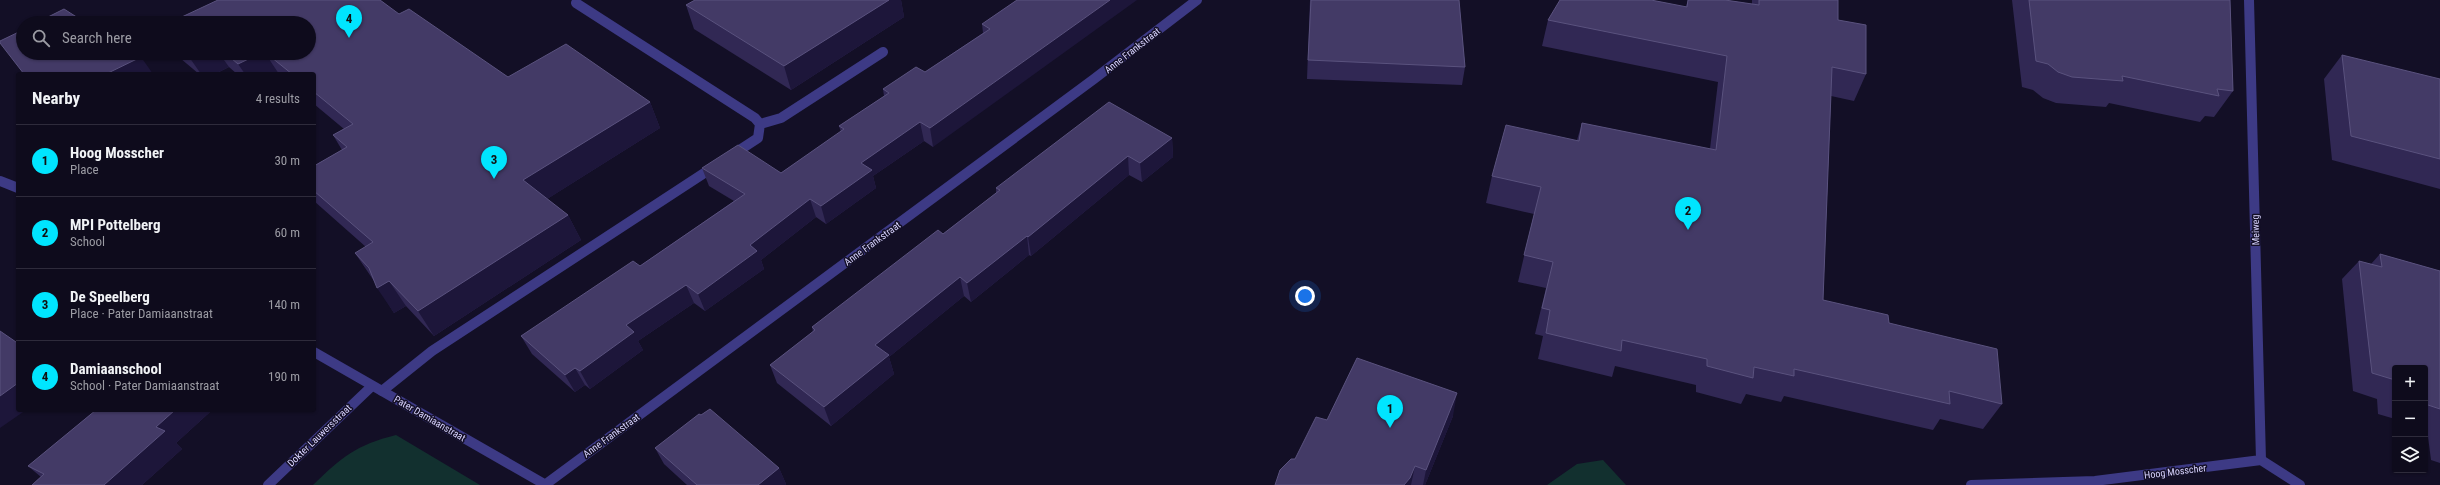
<!DOCTYPE html>
<meta charset="utf-8">
<style>
:root{--surface:#0e0b1c;--page:#1c1929;--text:#f1f3f6;--muted:#9b9ba3;--line:#2e2b3b;--accent:#00e5ff}
body{margin:0;font-family:"Roboto Condensed",sans-serif;background:var(--page);color:var(--text)}
.controls{position:absolute;right:12px;bottom:12px;display:grid;overflow:hidden;border-radius:4px;box-shadow:0 1px 3px #0004}
.controls button{width:36px;height:36px;display:grid;place-items:center;padding:0;border:0;border-bottom:1px solid var(--line);background:var(--surface);color:var(--text);font:20px sans-serif}
.you{position:absolute;left:1305px;top:296px;width:14px;height:14px;margin:-10px;border:3px solid #fff;border-radius:50%;background:#1a73e8;box-shadow:0 0 0 6px #1a73e833}
.badge{display:grid;place-items:center;width:26px;height:26px;border-radius:50%;background:var(--accent);color:#111;font-size:13px;font-weight:700}
.pin{position:absolute;translate:-50% -33px;filter:drop-shadow(0 1px 2px #0008)}
.pin::after{content:'';position:absolute;top:21px;width:14px;height:12px;background:inherit;clip-path:polygon(0 0,100% 0,50% 100%)}
.list{margin:0;padding:0;list-style:none}
h2{display:flex;justify-content:space-between;align-items:center;height:52px;margin:0;padding:0 16px;font-size:17px}
h2 small{font-size:13px;font-weight:400;color:var(--muted)}
.list li{display:grid;grid-template-columns:26px 1fr auto;gap:12px;align-items:center;box-sizing:border-box;height:72px;padding:0 16px;border-top:1px solid var(--line)}
.list b{display:block;font-size:15px;white-space:nowrap}
.list p{margin:0;font-size:13px;white-space:nowrap;color:var(--muted)}
.list em{font-size:13px;font-style:normal;color:var(--muted)}
.icon{flex:none;width:22px;height:22px;fill:none;stroke:currentColor;stroke-width:2;stroke-linecap:round;stroke-linejoin:round}
.map{position:relative;flex:none;width:2440px;height:485px;overflow:hidden}
.search{position:absolute;background:var(--surface);box-shadow:0 1px 3px #0004;left:16px;top:16px;width:300px;height:44px;display:flex;align-items:center;gap:10px;box-sizing:border-box;padding:0 14px;border-radius:22px;color:var(--muted);font-size:15px}
.panel{position:absolute;background:var(--surface);box-shadow:0 1px 3px #0004;left:16px;top:72px;width:300px;height:340px;border-radius:4px}
.map>svg:first-child{display:block}
.green{fill:#12302f}
.lines{fill:none;stroke-linecap:round;stroke-linejoin:round}
.service{stroke:#3d3a85;stroke-width:10}
.minor{stroke:#3d3a85;stroke-width:10}
.wall{fill:#312854}
.shaded-wall{fill:#1d163a}
.building{fill:#433a66;stroke:#5a527e}
.labels{text-anchor:middle;stroke-width:3;stroke-linejoin:round;paint-order:stroke}
.street-label{font-size:10px;fill:#d9d4ff;stroke:#130f26}
</style>
<div class="map">
<svg width="2440" height="485" viewBox="0 0 2440 485">
<rect width="100%" height="100%" fill="#130f26"/>
<path class="green" d="M396,435L480,485H313C342,457 356,445 396,435Z
M1603,460L1626,485H1547L1577,464Z"/>
<g class="lines">
<path class="service" d="M576,3L755,118L760,124L758,138L732,155
M760,124L781,118L883,52
M382,391L432,351L715,166"/>
<path class="minor" d="M2249,0L2261,460
M0,181L18,188
M314,352L546,485
M546,484L1094,79L1197,0
M268,485L372,386
M1971,485L2095,481L2261,460L2300,485"/>
</g>
<path class="wall" d="M695,0H901L904,17L791,90L694,29L686,5Z
M1017,0L933,147L924,141L873,176L876,188L826,224L816,217L761,260L764,269L705,311L694,303L638,341L643,350L590,389L585,385L575,392L532,354L521,336L640,266L734,201L709,186L702,168L781,173L841,132L839,126L884,96L883,89L925,72L983,33L982,24Z
M1310,0H1459L1465,67L1462,85L1307,79Z
M1688,0H1725L1752,4V0H1838V20L1866,74L1854,101L1831,96L1823,300L1889,323L2002,404L1983,429L1940,419L1933,430L1784,396L1781,402L1746,394L1741,404L1696,392V385L1615,366L1612,377L1538,359L1543,336L1535,334L1546,288L1518,282L1534,214L1486,203L1492,176L1577,140L1582,123L1710,149L1718,82L1542,46L1548,20L1686,6Z
M2012,0H2230L2233,91L2214,117L2205,116L2200,122L2109,103L2106,107L2056,103L2043,98L2033,90L2022,87Z
M399,14L508,77L650,102L660,128L547,199L568,215L581,240L434,336L406,306L394,313L374,281L355,253L366,247L314,201V166L342,150L333,135L344,129L314,104V74H237L229,67L215,74H199L174,53H309Z
M2342,55L2440,159V189L2332,160L2324,79Z
M1172,138L1173,157L1142,182L1129,175L1031,256L1029,255L971,302L964,296L889,357L894,374L831,426L777,383L770,365L813,332L812,327L943,234L996,193V188Z
M2380,254L2440,271V463L2431,460L2427,429L2425,428V368H2395V419L2378,414L2377,399L2353,391L2342,279L2359,261L2371,264Z
M210,412L176,443L182,449L142,485H32L41,477L28,466Z
M701,415L779,468L786,484L785,485H687L664,464L655,448Z
M1453,416L1425,485H1275L1327,420Z"/>
<path class="shaded-wall" d="M889,0H901L904,17L791,90L784,66Z
M1110,0H1137L933,147L930,128Z
M188,53H219L229,67L215,74H201L187,54Z
M261,53H265L279,74H245L238,64Z
M141,57L153,74H106Z
M650,102L660,128L536,206L523,180Z
M920,122L924,141L873,176L876,188L826,224L821,206L861,163Z
M1172,138L1173,157L1142,182L1140,163Z
M1128,156L1129,175L1031,256L1028,237Z
M810,199L816,217L761,260L764,269L705,311L698,294L750,245Z
M568,215L581,240L434,336L418,311Z
M1027,236L1029,255L971,302L967,283Z
M960,277L964,296L889,357L894,374L831,426L824,407L875,345Z
M389,281L406,306L394,313L377,288Z
M686,285L694,303L638,341L643,350L590,389L580,371L626,325Z
M575,368L585,385L575,392L565,375Z
M18,383V410H26L0,428V396Z
M1457,393L1453,416L1425,485H1423L1426,470Z
M175,410H208L210,412L176,443L182,449L142,485H104L156,427Z
M1415,466L1411,485H1404Z
M779,468L786,484L785,485H758Z"/>
<path class="building" d="M218,0H380L399,14L409,9L508,77L566,44L650,102L523,180L568,215L418,311L389,281L377,288L369,268L355,253L373,242L314,191V166L347,147L333,135L353,124L314,92V74H292L266,53H309V23H169Z
M695,0H889L784,66L686,5Z
M1017,0H1110L930,128L920,122L861,163L872,170L821,206L810,199L750,245L757,251L698,294L686,285L626,325L634,332L580,371L575,368L565,375L521,336L633,261L640,266L745,194L702,168L738,145L781,173L844,129L839,126L889,93L883,89L916,67L925,72L990,29L982,24Z
M1311,0H1459L1465,67L1308,60Z
M1560,0H1651L1687,7L1688,0H1725L1759,5V0H1838V20L1866,25V74L1832,67L1823,300L1888,315L1889,323L1997,349L2002,404L1949,391L1950,404L1794,369V376L1754,367L1753,378L1707,366V359L1622,340L1621,351L1546,333L1550,310L1542,308L1553,262L1524,255L1541,187L1492,176L1506,125L1579,141L1582,123L1716,150L1727,56L1548,20Z
M2029,0H2230L2233,91L2217,89L2219,96L2122,76L2123,81L2072,77L2058,72L2048,64L2036,61Z
M64,9L86,23H36Z
M23,30V53H134L141,57L106,74H24L0,43V41Z
M225,53H261L238,64Z
M2342,55L2440,79V159L2351,136Z
M1109,102L1172,138L1140,163L1128,156L1028,237L1027,236L967,283L960,277L875,345L889,355L824,407L770,365L815,330L812,327L938,230L943,234L1000,190L996,188Z
M2380,254L2440,271V409L2425,404V368H2395V380L2372,373L2359,261L2382,267Z
M0,331L16,342L18,341V383L0,396Z
M1357,358L1457,393L1426,470L1415,466L1410,478L1404,485H1275L1280,470L1291,459H1295L1316,417L1327,420Z
M710,409L779,468L758,485H697L655,448L699,414L701,415Z
M96,410H175L156,427L165,431L104,485H32L44,474L28,466Z"/>
<g class="labels">
<g class="street-label">
<text transform="translate(1132 50) rotate(-38)" y="4">Anne Frankstraat</text>
<text transform="translate(2255 230) rotate(-91)" y="4">Meiweg</text>
<text transform="translate(872 243) rotate(-36)" y="4">Anne Frankstraat</text>
<text transform="translate(430 418) rotate(30)" y="4">Pater Damiaanstraat</text>
<text transform="translate(319 435) rotate(-44)" y="4">Dokter Lauwersstraat</text>
<text transform="translate(611 435) rotate(-36)" y="4">Anne Frankstraat</text>
<text transform="translate(2175 471) rotate(-7)" y="4">Hoog Mosscher</text>
</g>
</g>
</svg>
<div class="controls">
<button>+</button>
<button>−</button>
<button><svg class="icon" aria-label="layers" viewBox="0 0 24 24"><path d="M12 4l9 5-9 5-9-5zM3 14l9 5 9-5"/></svg></button>
</div>
<div class="you"></div>
<div class="pin badge" style="left:1390px;top:428px">1</div>
<div class="pin badge" style="left:1688px;top:230px">2</div>
<div class="pin badge" style="left:494px;top:179px">3</div>
<div class="pin badge" style="left:349px;top:38px">4</div>
<div class="search"><svg class="icon" aria-label="search" viewBox="0 0 24 24"><circle cx="10" cy="10" r="6"/><path d="M15 15l6 6"/></svg>Search here</div>
<section class="panel">
<h2>Nearby<small>4 results</small></h2>
<ul class="list">
<li><span class="badge">1</span><div><b>Hoog Mosscher</b><p>Place</p></div><em>30 m</em></li>
<li><span class="badge">2</span><div><b>MPI Pottelberg</b><p>School</p></div><em>60 m</em></li>
<li><span class="badge">3</span><div><b>De Speelberg</b><p>Place · Pater Damiaanstraat</p></div><em>140 m</em></li>
<li><span class="badge">4</span><div><b>Damiaanschool</b><p>School · Pater Damiaanstraat</p></div><em>190 m</em></li>
</ul>
</section>
</div>
